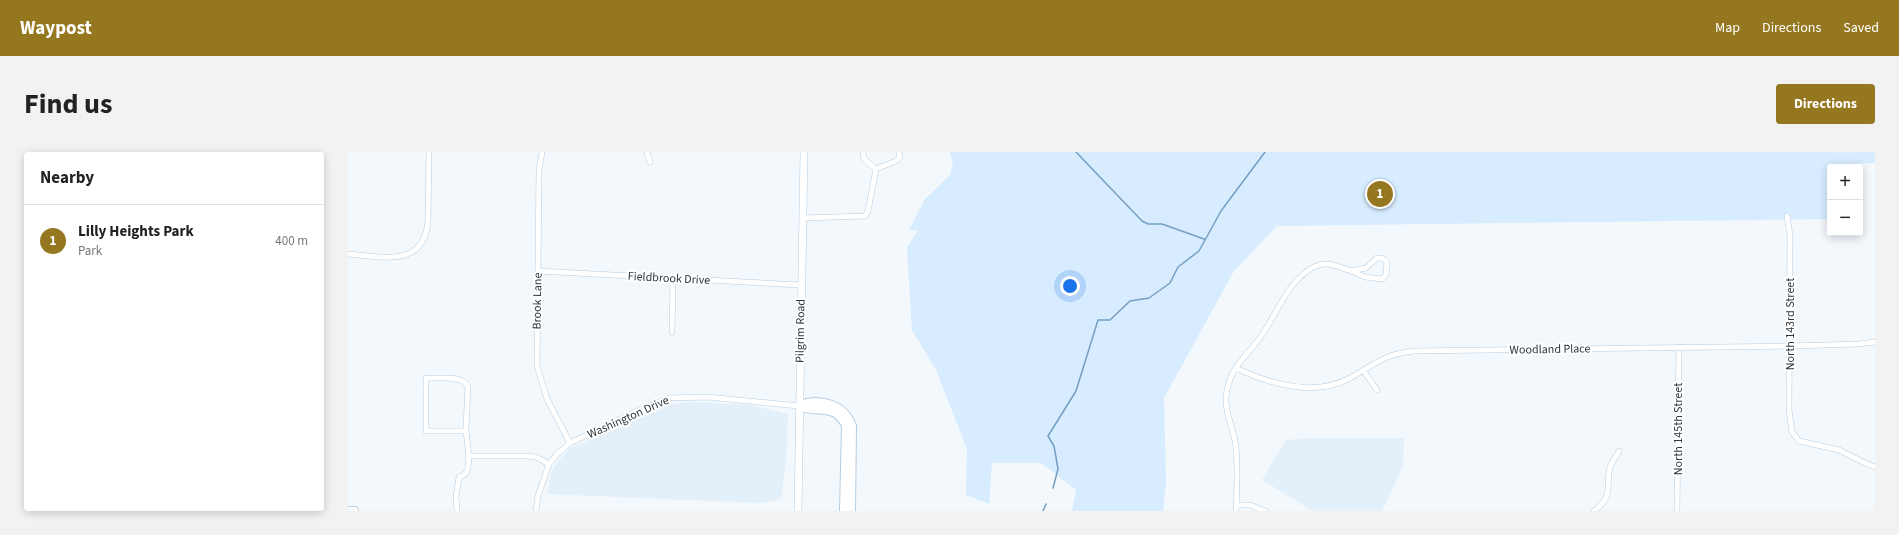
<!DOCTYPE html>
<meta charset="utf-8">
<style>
:root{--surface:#fff;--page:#f2f2f2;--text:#222;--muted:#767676;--line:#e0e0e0;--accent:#95771f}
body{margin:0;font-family:"Source Sans 3",sans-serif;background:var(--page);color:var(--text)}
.controls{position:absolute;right:12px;top:12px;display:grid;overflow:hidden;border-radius:4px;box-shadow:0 2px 10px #0003}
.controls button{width:36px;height:36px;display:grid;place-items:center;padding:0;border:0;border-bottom:1px solid var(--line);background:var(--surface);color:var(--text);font:20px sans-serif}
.you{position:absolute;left:722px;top:134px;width:14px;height:14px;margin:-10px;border:3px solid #fff;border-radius:50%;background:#1a73e8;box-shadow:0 0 0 6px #1a73e833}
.badge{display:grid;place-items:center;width:26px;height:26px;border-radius:50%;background:var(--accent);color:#fff;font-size:13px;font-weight:700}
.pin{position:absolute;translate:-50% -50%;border:2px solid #fff;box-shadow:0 1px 4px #0006}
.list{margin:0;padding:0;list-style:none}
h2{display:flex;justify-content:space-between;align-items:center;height:52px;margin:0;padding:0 16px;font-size:17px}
h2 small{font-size:13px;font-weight:400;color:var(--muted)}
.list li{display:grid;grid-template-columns:26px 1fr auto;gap:12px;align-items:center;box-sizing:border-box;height:72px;padding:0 16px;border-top:1px solid var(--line)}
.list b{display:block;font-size:15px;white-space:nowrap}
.list p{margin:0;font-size:13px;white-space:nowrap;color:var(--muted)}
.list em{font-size:13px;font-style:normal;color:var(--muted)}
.map{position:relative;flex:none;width:1527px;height:359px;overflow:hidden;border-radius:4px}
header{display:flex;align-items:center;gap:24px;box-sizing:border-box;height:56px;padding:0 20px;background:var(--accent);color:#fff}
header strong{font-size:19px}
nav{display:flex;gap:22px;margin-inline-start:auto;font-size:14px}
.intro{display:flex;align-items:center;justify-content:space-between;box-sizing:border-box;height:96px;padding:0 24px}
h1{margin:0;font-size:28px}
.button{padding:10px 18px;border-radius:4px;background:var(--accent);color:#fff;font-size:14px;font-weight:700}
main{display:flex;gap:24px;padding:0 24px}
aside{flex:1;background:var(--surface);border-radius:4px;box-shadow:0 2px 10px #0003}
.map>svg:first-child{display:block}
.built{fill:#e3eff9}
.green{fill:#d7ecfe}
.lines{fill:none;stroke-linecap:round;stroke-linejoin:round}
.stream{stroke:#749fc2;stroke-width:1.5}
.minor-casing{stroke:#b5cde0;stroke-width:6}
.secondary-casing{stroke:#b5cde0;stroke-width:8}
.primary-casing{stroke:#b5cde0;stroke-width:10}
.minor{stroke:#fff;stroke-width:5}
.secondary{stroke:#fff;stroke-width:7}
.primary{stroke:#fff;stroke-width:8}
.labels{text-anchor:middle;stroke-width:4;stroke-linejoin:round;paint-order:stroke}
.street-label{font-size:12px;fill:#2b353c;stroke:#fff}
</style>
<header>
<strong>Waypost</strong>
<nav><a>Map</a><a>Directions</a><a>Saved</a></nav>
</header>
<div class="intro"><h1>Find us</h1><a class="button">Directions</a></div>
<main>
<aside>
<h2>Nearby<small></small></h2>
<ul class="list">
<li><span class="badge">1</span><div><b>Lilly Heights Park</b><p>Park</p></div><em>400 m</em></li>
</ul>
</aside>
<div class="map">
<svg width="1527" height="359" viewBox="0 0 1527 359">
<rect width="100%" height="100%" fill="#f3f8fc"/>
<path class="built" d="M339,250L402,253L440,262L438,310L433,347L412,351L199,342L203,321L210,309L221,297L311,255Z
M963,286H1056L1055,314L1034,359H965L914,328L938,288Z"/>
<path class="green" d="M602,0H1527V11L1503,12V15H1482V67L929,74L886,119L816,246L818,330L815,359H724L728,338L693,311H644L641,352L618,343L619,297L588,218L564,178L559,96L570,78H561L577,47L602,23L605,11Z"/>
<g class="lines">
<path class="stream" d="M728,0L794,69L800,72H814L856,87
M705,336L710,317L706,294L700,284L728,239L750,168H762L782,149L801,146L822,131L830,115L851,99L873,59L917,0
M695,359L698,352"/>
<g class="minor-casing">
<path id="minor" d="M194,0L191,18L189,214L199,247L222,291
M299,0L302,10
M515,0L516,7L528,17
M528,17L548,9L552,5L551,0
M1439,64L1442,83L1441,258L1444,280L1451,289L1491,298L1519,312L1527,315
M454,66L517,64L520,59L528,17
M0,102C35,105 77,116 80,68L81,0
M1029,106H1034L1039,110L1038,123L1034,127L1017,125L1003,119L1018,116Z
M190,119L453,133
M324,180L325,127
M888,216C922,232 967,245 1002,226C1026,213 1036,202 1066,199L1442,194L1510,192L1527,190
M1015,218L1029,238
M120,304H179L188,305L201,312
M888,353H902L917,359
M109,359L108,345L111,325C113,324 116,324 117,322C124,316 119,288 118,279V275L120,235C115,222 91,227 78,226V279H118
M188,359L190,344L201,312L209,302L222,291L287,260L321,246L359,245L451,254
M888,359C889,338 890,316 888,295C886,277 877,263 878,245C881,214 899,205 914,183C929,161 942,125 968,114C981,109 991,115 1003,119
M1246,359C1268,343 1256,331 1263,313C1265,308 1269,304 1271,299
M1329,359L1331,195"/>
</g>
<g class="secondary-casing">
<path id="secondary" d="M450,359L456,0"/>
</g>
<g class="primary-casing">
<path id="primary" d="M451,254C471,245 496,252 504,274L503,359
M451,254C470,262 487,250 498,274L496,359
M0,359H6"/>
</g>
<use href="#minor" class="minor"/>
<use href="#secondary" class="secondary"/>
<use href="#primary" class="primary"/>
</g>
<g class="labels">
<g class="street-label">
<text transform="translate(321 126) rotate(3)" y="4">Fieldbrook Drive</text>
<text transform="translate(189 149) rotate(-89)" y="4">Brook Lane</text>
<text transform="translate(1442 172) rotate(-90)" y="4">North 143rd Street</text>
<text transform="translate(452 179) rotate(-89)" y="4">Pilgrim Road</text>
<text transform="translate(1202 197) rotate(-1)" y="4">Woodland Place</text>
<text transform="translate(280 265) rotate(-24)" y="4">Washington Drive</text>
<text transform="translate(1330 277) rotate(-90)" y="4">North 145th Street</text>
</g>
</g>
</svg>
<div class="controls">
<button>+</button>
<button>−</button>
</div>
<div class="you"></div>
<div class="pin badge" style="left:1032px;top:42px">1</div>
</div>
</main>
